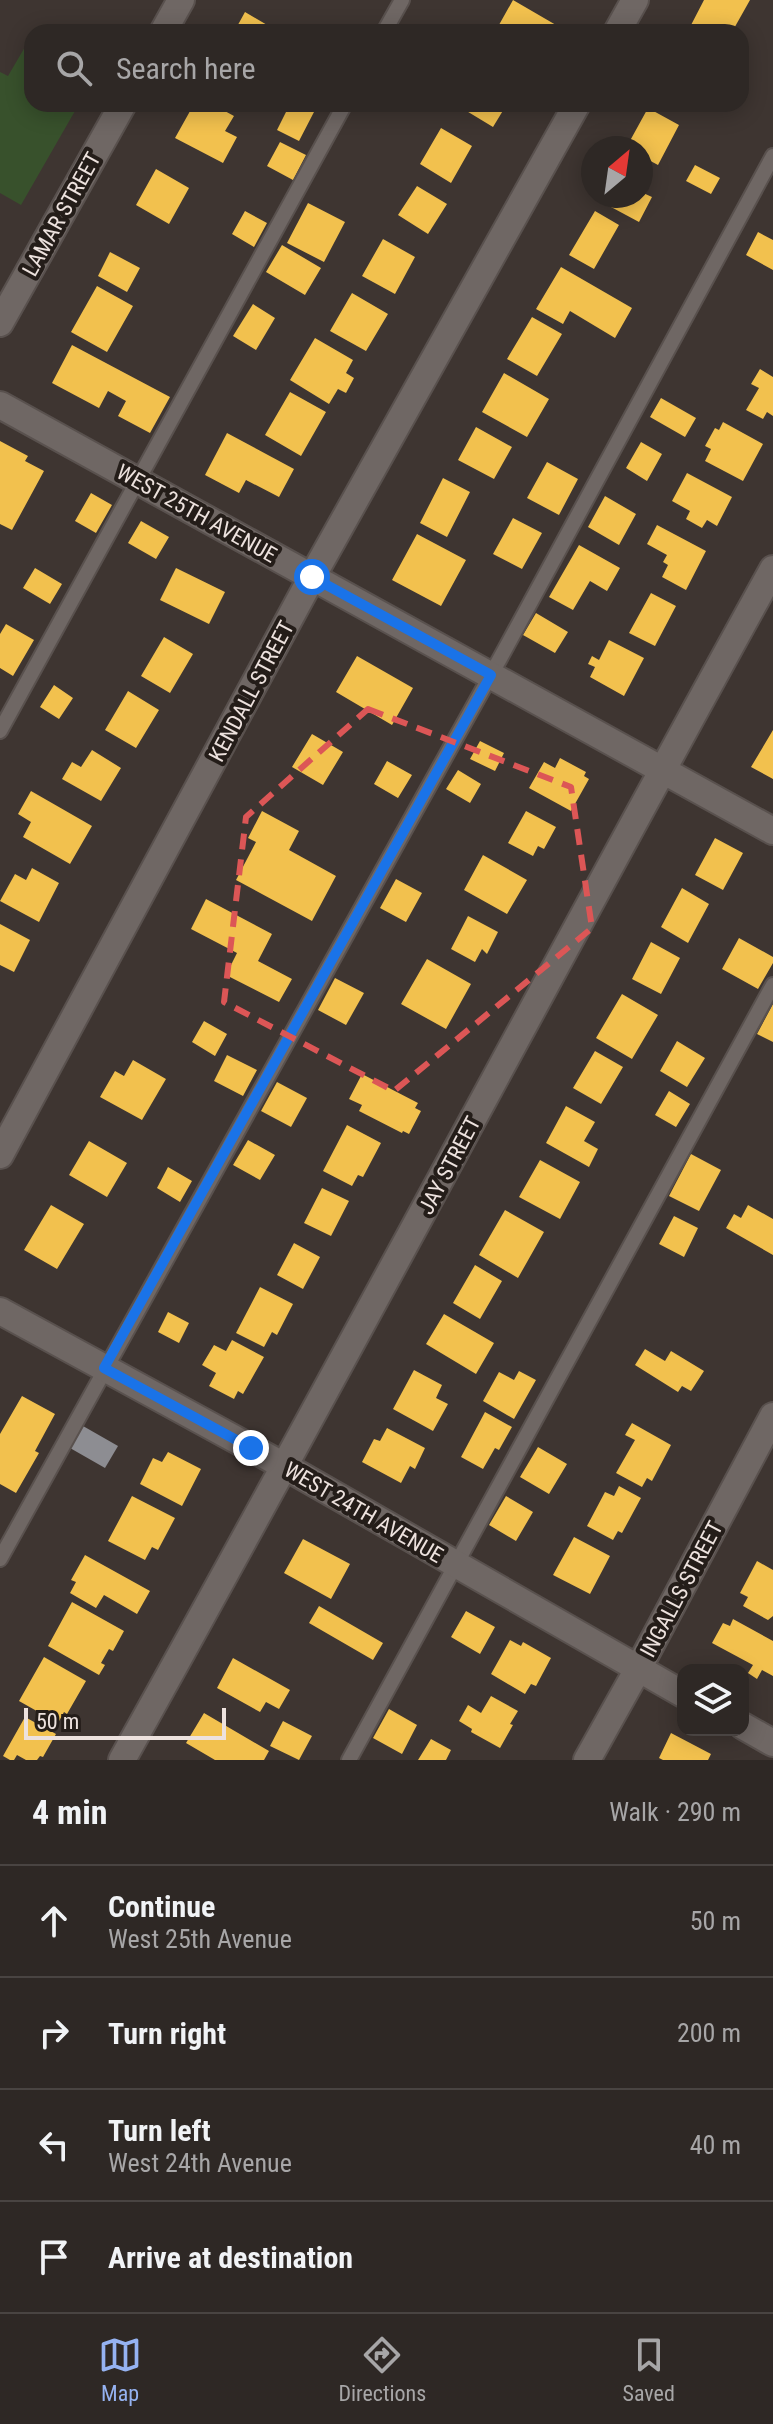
<!DOCTYPE html>
<meta charset="utf-8">
<style>
:root{--surface:#2e2825;--page:#36302d;--text:#f1f3f6;--muted:#a7a6a7;--line:#494442;--accent:#95b2f1}
body{margin:0;font-family:"Roboto Condensed",sans-serif;background:var(--page);color:var(--text)}
.controls{position:absolute;right:24px;bottom:24px;display:grid;overflow:hidden;border-radius:16px;box-shadow:0 4px 20px #0003}
.controls button{width:72px;height:72px;display:grid;place-items:center;padding:0;border:0;border-bottom:2px solid var(--line);background:var(--surface);color:var(--text);font:40px sans-serif}
.compass{position:absolute;left:581px;top:136px;width:72px;height:72px;border-radius:50%;background:var(--surface);box-shadow:0 4px 20px #0003;rotate:29deg}
.scale{position:absolute;left:24px;bottom:20px;width:202px;box-sizing:border-box;padding-left:8px;border:4px solid #ede2de;border-top:0;font-size:22px;line-height:28px;white-space:nowrap;color:#ede2de;-webkit-text-stroke:6px #241d19;paint-order:stroke}
.stop{position:absolute;width:24px;height:24px;margin:-18px;border:6px solid #1a73e8;border-radius:50%;background:#fff}
.stop.end{background:#1a73e8;border-color:#fff;box-shadow:0 2px 8px #0008}
.list{margin:0;padding:0;list-style:none}
h2{display:flex;justify-content:space-between;align-items:center;height:104px;margin:0;padding:0 32px;font-size:34px}
h2 small{font-size:26px;font-weight:400;color:var(--muted)}
.list li{display:grid;grid-template-columns:52px 1fr auto;gap:24px;align-items:center;box-sizing:border-box;height:112px;padding:0 32px;border-top:2px solid var(--line)}
.list b{display:block;font-size:30px;white-space:nowrap}
.list p{margin:0;font-size:26px;white-space:nowrap;color:var(--muted)}
.list em{font-size:26px;font-style:normal;color:var(--muted)}
.icon{flex:none;width:44px;height:44px;fill:none;stroke:currentColor;stroke-width:2;stroke-linecap:round;stroke-linejoin:round}
.map{position:relative;flex:none;width:773px;height:1760px;overflow:hidden}
.search{position:absolute;background:var(--surface);box-shadow:0 4px 20px #0003;left:24px;right:24px;top:24px;height:88px;display:flex;align-items:center;gap:20px;box-sizing:border-box;padding:0 28px;border-radius:24px;color:var(--muted);font-size:30px}
.sheet{height:552px;background:var(--surface)}
nav{display:flex;justify-content:space-around;align-items:center;box-sizing:border-box;height:112px;border-top:2px solid var(--line);background:var(--surface);font-size:22px;color:var(--muted)}
nav a{display:grid;justify-items:center;gap:4px}
nav .on{color:var(--accent)}
.map>svg:first-child{display:block}
.green{fill:#38512c}
.homes{fill:#f2c14e}
.industry{fill:#8d8d92}
.lines{fill:none;stroke-linecap:round;stroke-linejoin:round}
.service-casing{stroke:#59514e;stroke-width:18}
.minor-casing{stroke:#59514e;stroke-width:30}
.service{stroke:#6f6764;stroke-width:14}
.minor{stroke:#6f6764;stroke-width:26}
.route{stroke:#1a73e8;stroke-width:10}
.marked{fill:none;stroke:#dc5656;stroke-width:6;stroke-dasharray:16 10;stroke-linejoin:round}
.labels{text-anchor:middle;stroke-width:8;stroke-linejoin:round;paint-order:stroke}
.street-label{font-size:22px;fill:#ede2de;stroke:#241d19}
</style>
<div class="map">
<svg width="773" height="1760" viewBox="0 0 773 1760">
<rect width="100%" height="100%" fill="#3e3531"/>
<path class="green" d="M32,35V104H79L21,205L0,193V72L8,76Z"/>
<path class="homes" d="M513,0L556,25L552,32H495Z
M704,0H750L732,32H700L690,27Z
M245,12L279,32H234Z
M194,104H212L234,116L225,131L237,137L223,163L175,138Z
M290,104H299L314,112L299,141L277,130Z
M455,104H507L493,127Z
M648,108L679,125L658,165L641,156V148H626Z
M441,128L472,146L451,183L420,164Z
M280,142L306,155L293,180L267,166Z
M695,165L720,178L711,194L686,181Z
M156,169L189,188L169,224L136,205Z
M417,186L447,204L428,234L398,215Z
M641,192L652,197L639,222L598,200L600,196H641Z
M308,203L345,222L324,262L287,243Z
M245,211L267,223L254,247L232,234Z
M595,211L619,225L594,269L569,255Z
M758,232L773,240V270L746,255Z
M383,239L415,257L395,294L362,276Z
M282,245L321,268L305,295L266,272Z
M110,252L140,268L127,292L98,276Z
M561,267L632,308L615,338L570,311L563,324L536,309Z
M97,286L133,306L107,352L71,332Z
M352,293L388,314L366,351L330,331Z
M253,304L275,318L256,350L233,336Z
M532,317L562,334L537,376L507,359Z
M315,338L353,360L346,373L354,378L346,393L338,389L329,404L290,380Z
M72,345L170,397L150,433L118,416L126,401L108,391L99,408L52,383Z
M760,369L773,377V416L767,412L763,419L746,410L759,388L751,384Z
M504,373L549,399L527,437L482,412Z
M290,392L326,412L301,456L265,435Z
M661,398L696,418L685,437L650,417Z
M723,422L763,444L743,481L705,461L711,449L705,446L715,428L719,430Z
M476,427L512,447L494,479L458,460Z
M227,433L294,469L279,497L246,480L239,493L205,475Z
M0,441L28,456L25,461L44,471L12,530L0,524Z
M641,442L662,454L647,481L626,468Z
M547,462L578,479L559,515L527,498Z
M687,473L732,497L717,526L707,520L702,528L686,519L690,511L672,501Z
M443,478L470,492L447,537L420,523Z
M91,493L112,505L96,533L75,521Z
M605,496L636,514L619,545L588,527Z
M513,518L542,533L522,569L493,554Z
M141,521L169,537L156,559L128,543Z
M657,525L706,551L686,590L662,577L668,565L663,562L667,555L647,544Z
M417,534L466,560L441,606L392,580Z
M579,545L620,568L607,591L590,581L573,610L549,597Z
M35,568L62,584L50,604L23,588Z
M176,568L225,592L209,624L160,600Z
M651,593L676,606L655,646L629,633Z
M536,613L568,632L555,653L523,635Z
M6,624L34,640L13,676L0,668V634Z
M164,637L193,654L170,693L141,676Z
M609,640L644,658L624,696L590,677L595,667L588,664L592,656L599,660Z
M357,656L413,688L392,725L336,692Z
M54,685L73,698L59,719L40,707Z
M128,691L159,710L136,748L105,730Z
M773,730V779L751,767Z
M312,734L343,752L323,785L292,767Z
M480,741L504,753L495,771L470,759Z
M92,750L121,768L101,801L62,779L72,762L81,767Z
M560,758L586,772L584,776L589,779L571,811L529,788L544,762L555,768Z
M387,761L412,775L398,798L374,784Z
M458,770L481,784L470,803L446,789Z
M31,791L92,826L70,864L23,837L31,822L18,814Z
M262,811L299,831L289,850L336,876L312,921L236,880L256,842L248,838Z
M526,811L556,827L544,849L538,846L533,856L508,843Z
M715,838L743,853L723,890L695,875Z
M483,855L527,880L507,914L464,890Z
M32,868L59,883L39,922L0,901L15,874L26,880Z
M396,879L422,893L406,922L380,908Z
M682,888L709,904L688,943L661,927Z
M206,899L272,934L258,961L292,979L279,1002L226,975L237,953L191,929Z
M468,916L498,932L487,954L482,949L475,962L451,949Z
M0,924L30,940L14,972L0,965Z
M739,938L773,957V963L758,989L722,969Z
M651,942L680,958L661,994L632,979Z
M427,959L471,984L446,1029L401,1004Z
M335,978L364,993L346,1025L318,1010Z
M622,994L658,1015L632,1059L596,1038Z
M773,1004V1042L757,1034Z
M204,1021L227,1034L215,1056L192,1042Z
M677,1041L705,1058L687,1087L660,1071Z
M595,1051L623,1067L601,1104L573,1088Z
M227,1055L257,1070L243,1096L214,1081Z
M133,1060L166,1079L142,1120L100,1097L115,1071L124,1076Z
M362,1074L418,1103L415,1108L421,1111L409,1134L403,1131L402,1133L359,1111L362,1105L349,1099Z
M277,1082L307,1098L291,1127L261,1111Z
M669,1091L690,1104L676,1127L655,1115Z
M566,1106L595,1122L584,1141L598,1149L589,1167L546,1143Z
M347,1125L381,1143L363,1177L358,1175L352,1186L323,1171Z
M248,1140L275,1155L260,1180L233,1165Z
M89,1141L127,1163L107,1197L69,1175Z
M691,1154L721,1170L699,1211L669,1196Z
M540,1160L580,1182L560,1219L519,1197Z
M168,1167L192,1181L180,1202L157,1188Z
M322,1188L349,1201L331,1236L304,1223Z
M51,1205L84,1224L57,1269L24,1250Z
M748,1205L773,1219V1255L726,1228L734,1214L741,1218Z
M505,1210L544,1232L518,1278L479,1255Z
M674,1216L698,1228L684,1257L659,1244Z
M294,1243L320,1257L303,1289L277,1275Z
M475,1265L502,1281L480,1319L453,1303Z
M260,1287L293,1304L277,1335L272,1332L264,1347L236,1333Z
M168,1312L189,1323L179,1343L158,1332Z
M444,1314L494,1343L476,1374L426,1344Z
M232,1340L264,1357L243,1394L238,1391L234,1399L209,1386L216,1373L202,1365L214,1345L226,1351Z
M645,1349L665,1361L671,1351L704,1371L691,1391L682,1386L678,1392L635,1365Z
M414,1370L442,1385L436,1398L448,1404L433,1431L393,1409Z
M519,1371L536,1380L514,1419L483,1401L499,1372L514,1380Z
M22,1396L55,1414L35,1451L39,1453L16,1493L0,1484V1434Z
M485,1412L512,1427L499,1450L495,1448L483,1469L461,1457Z
M632,1423L671,1445L652,1481L647,1478L642,1487L616,1473L635,1440L625,1435Z
M387,1428L425,1448L415,1469L410,1466L401,1483L362,1462L374,1439L380,1441Z
M538,1447L567,1464L549,1494L520,1477Z
M168,1452L201,1469L182,1506L140,1484L153,1458L162,1462Z
M619,1486L641,1498L622,1533L618,1531L613,1540L587,1526L605,1492L614,1496Z
M132,1496L175,1518L158,1550L152,1547L145,1560L108,1541Z
M506,1496L533,1512L516,1541L489,1525Z
M574,1537L610,1556L590,1594L553,1575Z
M303,1539L350,1564L331,1599L284,1573Z
M85,1555L150,1591L137,1614L104,1595L96,1608L70,1593L76,1582L71,1580Z
M757,1561L773,1570V1616L768,1620L743,1606L748,1597L740,1593Z
M72,1602L124,1631L113,1651L109,1649L101,1663L105,1665L99,1675L48,1646Z
M319,1606L383,1643L373,1660L309,1623Z
M466,1611L495,1627L480,1654L451,1637Z
M733,1619L773,1641V1676L762,1670L757,1679L748,1673L753,1665L712,1643L723,1623L730,1626Z
M510,1640L521,1646L523,1642L551,1658L536,1686L531,1684L525,1694L491,1674Z
M44,1657L86,1681L67,1714L64,1712L58,1723L19,1701Z
M233,1658L290,1690L279,1709L266,1702L260,1712L217,1688Z
M491,1696L518,1711L510,1724L513,1725L500,1748L471,1732L472,1729L459,1721L468,1705L481,1713Z
M389,1709L417,1725L402,1754L373,1738Z
M204,1713L269,1751L264,1760H215L186,1743Z
M25,1717L56,1734L43,1757L40,1756L37,1760H26L17,1755L14,1760H10L3,1756Z
M283,1721L312,1736L299,1760L270,1746Z
M671,1733L711,1754L708,1760H663L659,1758Z
M431,1739L451,1750L446,1760H418Z"/>
<path class="industry" d="M83,1426L118,1446L105,1468L70,1448Z"/>
<g class="lines">
<g class="service-casing">
<path id="service" d="M384,32L402,0
M0,731L345,104
M0,1559L503,653L773,156
M349,1760L773,985"/>
</g>
<g class="minor-casing">
<path id="minor" d="M163,32L181,0
M617,32L635,0
M0,323L123,104
M0,405L773,831
M0,1155L312,577L577,104
M0,1311L286,1467L683,1694
M743,1726L773,1743
M122,1760C343,1365 554,965 773,569
M587,1760L638,1669L773,1416"/>
</g>
<use href="#service" class="service"/>
<use href="#minor" class="minor"/>
</g>
<g class="lines">
<path class="route" d="M251,1448L104,1368L491,675L312,577"/>
</g>
<path class="marked" d="M368,709L571,787L592,928L394,1091L224,1002L246,817Z"/>
<g class="labels">
<g class="street-label">
<text transform="translate(61 214) rotate(-61)" y="8">LAMAR STREET</text>
<text transform="translate(197 513) rotate(29)" y="8">WEST 25TH AVENUE</text>
<text transform="translate(251 691) rotate(-62)" y="8">KENDALL STREET</text>
<text transform="translate(449 1165) rotate(-62)" y="8">JAY STREET</text>
<text transform="translate(364 1512) rotate(30)" y="8">WEST 24TH AVENUE</text>
<text transform="translate(681 1589) rotate(-62)" y="8">INGALLS STREET</text>
</g>
</g>
</svg>
<div class="controls">
<button><svg class="icon" aria-label="layers" viewBox="0 0 24 24"><path d="M12 4l9 5-9 5-9-5zM3 14l9 5 9-5"/></svg></button>
</div>
<svg class="compass" viewBox="-18 -18 36 36"><path d="M0-13l5 13h-10z" fill="#e53935"/><path d="M0 13l5-13h-10z" fill="#a7a6a7"/></svg>
<div class="scale">50 m</div>
<div class="stop" style="left:312px;top:577px"></div>
<div class="stop end" style="left:251px;top:1448px"></div>
<div class="search"><svg class="icon" aria-label="search" viewBox="0 0 24 24"><circle cx="10" cy="10" r="6"/><path d="M15 15l6 6"/></svg>Search here</div>
</div>
<section class="sheet">
<h2>4 min<small>Walk · 290 m</small></h2>
<ul class="list">
<li><svg class="icon" aria-label="ahead" viewBox="0 0 24 24"><path d="M12 20V5M6 11l6-6 6 6"/></svg><div><b>Continue</b><p>West 25th Avenue</p></div><em>50 m</em></li>
<li><svg class="icon" aria-label="right" viewBox="0 0 24 24"><path d="M7 20v-9h11M14 6l5 5-5 5"/></svg><div><b>Turn right</b></div><em>200 m</em></li>
<li><svg class="icon" aria-label="left" viewBox="0 0 24 24"><path d="M17 20v-9H6M10 6l-5 5 5 5"/></svg><div><b>Turn left</b><p>West 24th Avenue</p></div><em>40 m</em></li>
<li><svg class="icon" aria-label="arrive" viewBox="0 0 24 24"><path d="M6 21V4h12l-3 4 3 4H6"/></svg><div><b>Arrive at destination</b></div></li>
</ul>
</section>
<nav>
<a class="on"><svg class="icon" aria-label="map" viewBox="0 0 24 24"><path d="M3 6l6-2 6 2 6-2v14l-6 2-6-2-6 2zM9 4v14M15 6v14"/></svg>Map</a>
<a><svg class="icon" aria-label="directions" viewBox="0 0 24 24"><path d="M12 3l9 9-9 9-9-9zM9 14v-3h6M13 9l2 2-2 2"/></svg>Directions</a>
<a><svg class="icon" aria-label="saved" viewBox="0 0 24 24"><path d="M7 4h10v16l-5-4-5 4z"/></svg>Saved</a>
</nav>
